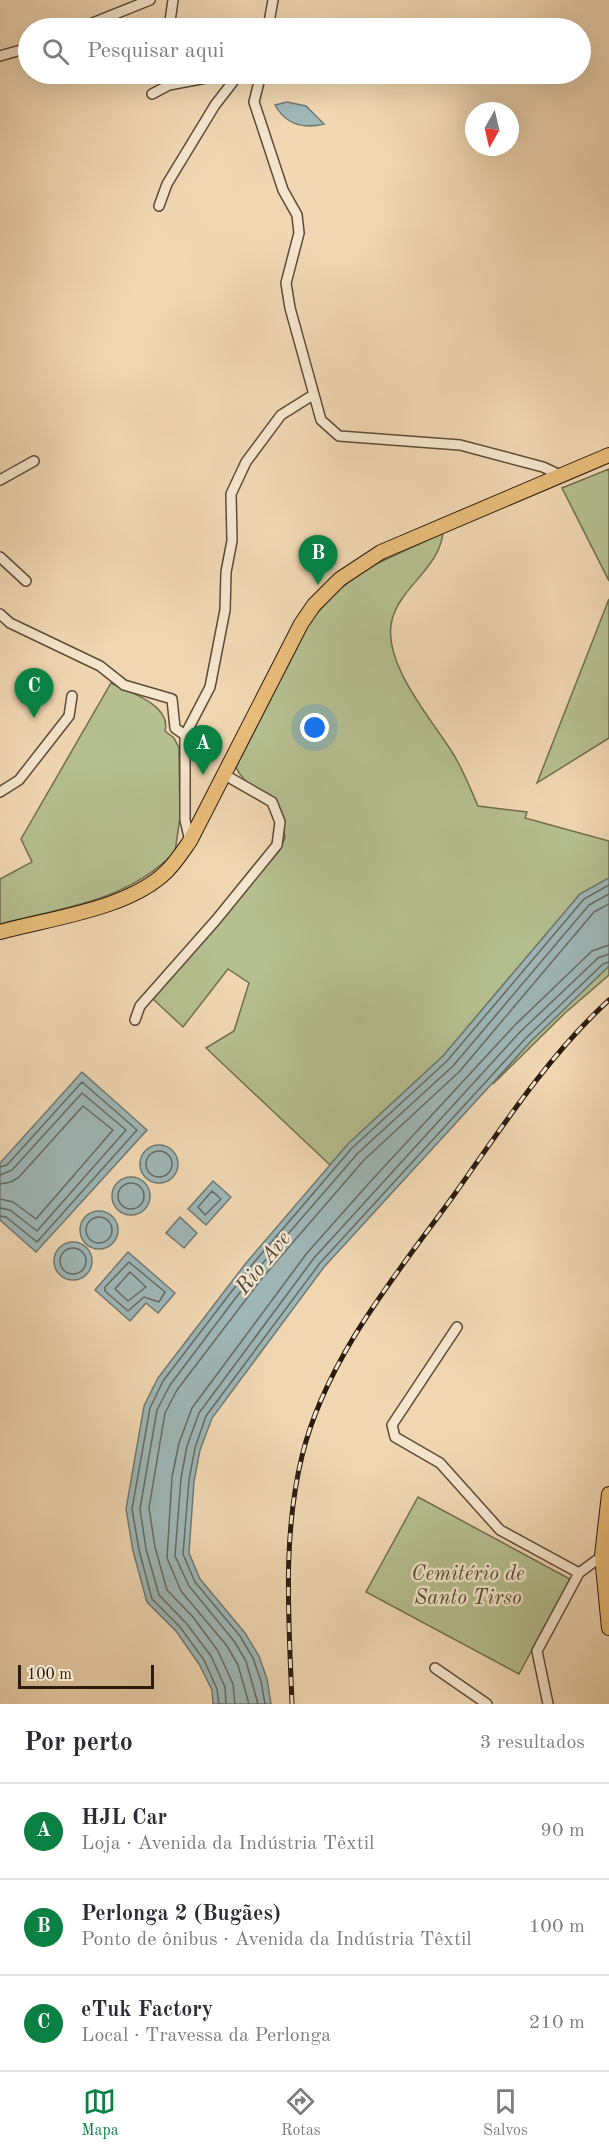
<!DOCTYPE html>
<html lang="pt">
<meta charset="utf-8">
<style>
:root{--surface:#fff;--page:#f2f2f3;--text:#2b2b33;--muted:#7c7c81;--line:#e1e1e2;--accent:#0b8043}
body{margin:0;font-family:"Old Standard TT",serif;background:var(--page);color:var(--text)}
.compass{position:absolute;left:465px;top:102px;width:54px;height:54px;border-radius:50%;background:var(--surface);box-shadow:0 6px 24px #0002;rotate:188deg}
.scale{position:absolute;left:18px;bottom:15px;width:136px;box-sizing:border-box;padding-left:6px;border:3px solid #2c1c0f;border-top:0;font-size:16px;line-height:21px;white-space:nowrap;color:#2c1c0f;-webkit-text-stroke:4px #f5e5cd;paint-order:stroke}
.you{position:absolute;left:315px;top:728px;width:21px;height:21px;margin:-15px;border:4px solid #fff;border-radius:50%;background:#1a73e8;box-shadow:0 0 0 9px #1a73e833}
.badge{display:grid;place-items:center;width:39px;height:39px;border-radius:50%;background:var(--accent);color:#fff;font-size:20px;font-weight:700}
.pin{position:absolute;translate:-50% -50px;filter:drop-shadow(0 2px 3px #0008)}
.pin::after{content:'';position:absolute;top:32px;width:21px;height:18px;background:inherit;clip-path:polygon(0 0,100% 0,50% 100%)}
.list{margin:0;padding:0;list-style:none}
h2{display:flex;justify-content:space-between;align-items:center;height:78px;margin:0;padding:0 24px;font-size:26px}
h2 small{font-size:20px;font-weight:400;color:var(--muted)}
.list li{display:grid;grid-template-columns:39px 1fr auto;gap:18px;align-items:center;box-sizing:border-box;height:96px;padding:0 24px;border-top:2px solid var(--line)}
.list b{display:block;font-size:22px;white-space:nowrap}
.list p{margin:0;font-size:20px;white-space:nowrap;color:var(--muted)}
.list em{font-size:20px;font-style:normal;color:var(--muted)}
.icon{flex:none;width:33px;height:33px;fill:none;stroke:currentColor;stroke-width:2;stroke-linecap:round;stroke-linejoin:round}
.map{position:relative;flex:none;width:609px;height:1704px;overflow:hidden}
.search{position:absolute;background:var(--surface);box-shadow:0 6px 24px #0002;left:18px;right:18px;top:18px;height:66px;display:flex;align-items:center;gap:15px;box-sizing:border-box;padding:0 21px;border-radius:33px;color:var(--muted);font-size:22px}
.sheet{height:366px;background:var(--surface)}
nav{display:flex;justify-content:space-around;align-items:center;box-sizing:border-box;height:84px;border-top:2px solid var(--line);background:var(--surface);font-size:16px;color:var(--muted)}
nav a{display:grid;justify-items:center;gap:3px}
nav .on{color:var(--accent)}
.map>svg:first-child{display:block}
.green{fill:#b5bf8f;stroke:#706e4f;stroke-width:1.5}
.water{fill:#9eb7b7;stroke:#707974;stroke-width:1.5}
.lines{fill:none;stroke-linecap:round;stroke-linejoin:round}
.shore{stroke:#656a63;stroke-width:1.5}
.street-casing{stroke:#5d4b38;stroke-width:12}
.primary-casing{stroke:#2c1c0f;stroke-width:16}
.street{stroke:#f5e5cd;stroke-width:9}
.primary{stroke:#e8bc79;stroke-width:14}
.rail-casing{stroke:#2c1c0f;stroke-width:5}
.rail{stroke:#f5e5cd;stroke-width:3;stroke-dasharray:9;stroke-linecap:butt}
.labels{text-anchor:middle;stroke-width:5;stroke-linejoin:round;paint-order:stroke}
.park-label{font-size:21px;font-style:italic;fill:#554d35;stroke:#f5e5cd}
.water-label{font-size:22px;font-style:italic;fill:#4e4a41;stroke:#f5e5cd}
</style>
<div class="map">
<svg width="609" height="1704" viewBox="0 0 609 1704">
<rect width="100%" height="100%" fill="#f0d7b2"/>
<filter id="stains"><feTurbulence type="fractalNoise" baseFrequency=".00333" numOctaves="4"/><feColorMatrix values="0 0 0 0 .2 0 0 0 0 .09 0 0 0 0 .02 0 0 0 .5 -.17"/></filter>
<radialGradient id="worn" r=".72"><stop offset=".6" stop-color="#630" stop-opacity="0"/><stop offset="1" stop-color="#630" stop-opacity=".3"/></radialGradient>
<path class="green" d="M609,469V581L562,488Z
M443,533C439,569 400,587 392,620C381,662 432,720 452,752C463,769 470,788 478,806L527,812L525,818L609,841V878L580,894L443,1056L348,1144L330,1165L206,1048L234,1031L249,983L228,969L183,1027L153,999L279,851L285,838L281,811C268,798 242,783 236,767L311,620L336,592L367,568Z
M609,599V738L537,783Z
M111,683C129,692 172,705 165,731L174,738L179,748L180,817L175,852C126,902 65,907 0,924V879L32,862L21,839Z
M609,966V975L565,1013L493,1084L530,1042Z
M418,1497L570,1579L519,1674L366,1592Z"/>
<path class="water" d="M287,102L306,106L324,124C303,129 286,125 275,105Z
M609,878V966L530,1042L324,1267L212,1418L200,1450L194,1481L189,1553L200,1579L245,1633L259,1656L267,1679L271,1704H213L212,1690L199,1664L176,1631L147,1602L133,1551L126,1509L144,1406L158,1378L246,1263L348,1144L443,1056L580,894Z
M82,1072L147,1130L36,1252L0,1220V1163Z
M140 1164a19 19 0 1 1 38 0a19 19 0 1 1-38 0Z
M112 1196a19 19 0 1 1 38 0a19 19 0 1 1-38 0Z
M213,1181L231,1197L206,1225L188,1209Z
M80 1230a19 19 0 1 1 38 0a19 19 0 1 1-38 0Z
M180,1217L197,1233L184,1248L166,1233Z
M54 1261a19 19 0 1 1 38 0a19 19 0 1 1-38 0Z
M128,1252L175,1293L158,1313L146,1303L130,1321L95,1290Z"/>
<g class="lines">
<path class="shore" d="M146 1164a13 13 0 1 1 26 0a13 13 0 1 1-26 0Z
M0,1167L7,1165L82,1082L137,1130L37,1242L6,1217L0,1216
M0,1175L12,1170L82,1093L126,1130L37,1231L10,1210L0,1208
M118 1196a13 13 0 1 1 26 0a13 13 0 1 1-26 0Z
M0,1184L11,1182L19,1177L83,1106L113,1130L36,1219L13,1202L0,1199
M212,1191L221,1199L205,1215L198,1207Z
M86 1230a13 13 0 1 1 26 0a13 13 0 1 1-26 0Z
M60 1261a13 13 0 1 1 26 0a13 13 0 1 1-26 0Z
M129,1262L165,1292L159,1302L144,1297L128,1311L105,1291V1287Z
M130,1272L146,1287L128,1301L115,1289Z
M219,1704L217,1689L204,1660L180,1627L152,1599L139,1550L132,1509L150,1408L163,1381L251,1266L352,1148L447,1061L584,899L609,885
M226,1704L225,1687L211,1656L186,1623L159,1595L146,1549L140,1509L157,1410L170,1385L256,1271L358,1153L453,1066L589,905L609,894
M235,1704L233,1684L218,1651L193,1617L167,1590L155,1547L149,1508L165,1413L177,1390L263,1277L364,1160L459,1072L594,912L609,904
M249,1704L238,1665L227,1646L181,1591L167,1558L172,1477L179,1443L192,1408L307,1253L370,1182L515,1025L592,951L609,945
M258,1704L246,1661L234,1641L189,1586L175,1556L181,1478L187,1446L199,1413L314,1258L520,1032L598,958L609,954
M265,1704L261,1681L253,1658L240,1636L195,1582L183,1554L189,1480L195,1448L206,1416L320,1263L526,1038L603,964L609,962"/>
<g class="street-casing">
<path id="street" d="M80,28L150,0
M169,28L173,0
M268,28L273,0
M0,56L28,48
M164,74L169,85
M261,74L254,102L283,190L297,215L299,233L286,283L290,308L321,420L339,436L460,445L543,467L560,475
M152,94L169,85L227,74
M159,206L167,184L215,105L239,74
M0,480L34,461
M0,557L26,581
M0,614L10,623L100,666L124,685L172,699L175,728L185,735
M0,792L19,780L69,716L72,696
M190,841L185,820V735L210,687L225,610L226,572L232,541L231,494L246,462L281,415L313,395
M135,1020L140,1006L216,920L277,845L280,822L272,802L225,775
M457,1327L392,1425L395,1437L440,1463L500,1530L579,1573
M435,1668L487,1704
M548,1704L537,1651L579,1573L602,1556"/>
</g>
<g class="primary-casing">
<path id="primary" d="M0,932C51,918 129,909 167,871C176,862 183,851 190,841L301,624L314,605L340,579L381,552L609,455
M609,1494L602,1556L609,1628"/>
</g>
<use href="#street" class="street"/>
<use href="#primary" class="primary"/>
<g class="rail-casing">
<path id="rail" d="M292,1704C289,1620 282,1538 302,1456C326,1358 396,1275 454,1195C502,1127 548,1056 609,1000"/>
</g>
<use href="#rail" class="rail"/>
</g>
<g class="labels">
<g class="park-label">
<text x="468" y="1580">Cemitério de<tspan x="468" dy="24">Santo Tirso</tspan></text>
</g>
<g class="water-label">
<text transform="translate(262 1262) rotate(-51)" y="8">Rio Ave</text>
</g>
</g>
<rect width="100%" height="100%" filter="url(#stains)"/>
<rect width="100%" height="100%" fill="url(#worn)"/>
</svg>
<svg class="compass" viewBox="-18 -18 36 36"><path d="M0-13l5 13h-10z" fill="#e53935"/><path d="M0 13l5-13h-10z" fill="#7c7c81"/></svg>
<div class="scale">100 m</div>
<div class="you"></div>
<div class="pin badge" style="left:203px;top:775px">A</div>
<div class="pin badge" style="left:318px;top:585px">B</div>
<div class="pin badge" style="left:34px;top:718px">C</div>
<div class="search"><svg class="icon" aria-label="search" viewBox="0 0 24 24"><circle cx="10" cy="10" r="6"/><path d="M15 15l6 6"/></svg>Pesquisar aqui</div>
</div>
<section class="sheet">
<h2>Por perto<small>3 resultados</small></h2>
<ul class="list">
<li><span class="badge">A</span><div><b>HJL Car</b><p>Loja · Avenida da Indústria Têxtil</p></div><em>90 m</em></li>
<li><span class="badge">B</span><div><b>Perlonga 2 (Bugães)</b><p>Ponto de ônibus · Avenida da Indústria Têxtil</p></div><em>100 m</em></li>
<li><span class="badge">C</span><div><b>eTuk Factory</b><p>Local · Travessa da Perlonga</p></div><em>210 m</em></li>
</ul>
</section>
<nav>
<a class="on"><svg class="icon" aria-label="map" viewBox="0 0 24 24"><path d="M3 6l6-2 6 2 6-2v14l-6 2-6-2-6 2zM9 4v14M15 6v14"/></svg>Mapa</a>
<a><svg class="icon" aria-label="directions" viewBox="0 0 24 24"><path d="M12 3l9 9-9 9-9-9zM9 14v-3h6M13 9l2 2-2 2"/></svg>Rotas</a>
<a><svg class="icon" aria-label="saved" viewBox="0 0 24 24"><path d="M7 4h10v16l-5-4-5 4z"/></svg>Salvos</a>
</nav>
